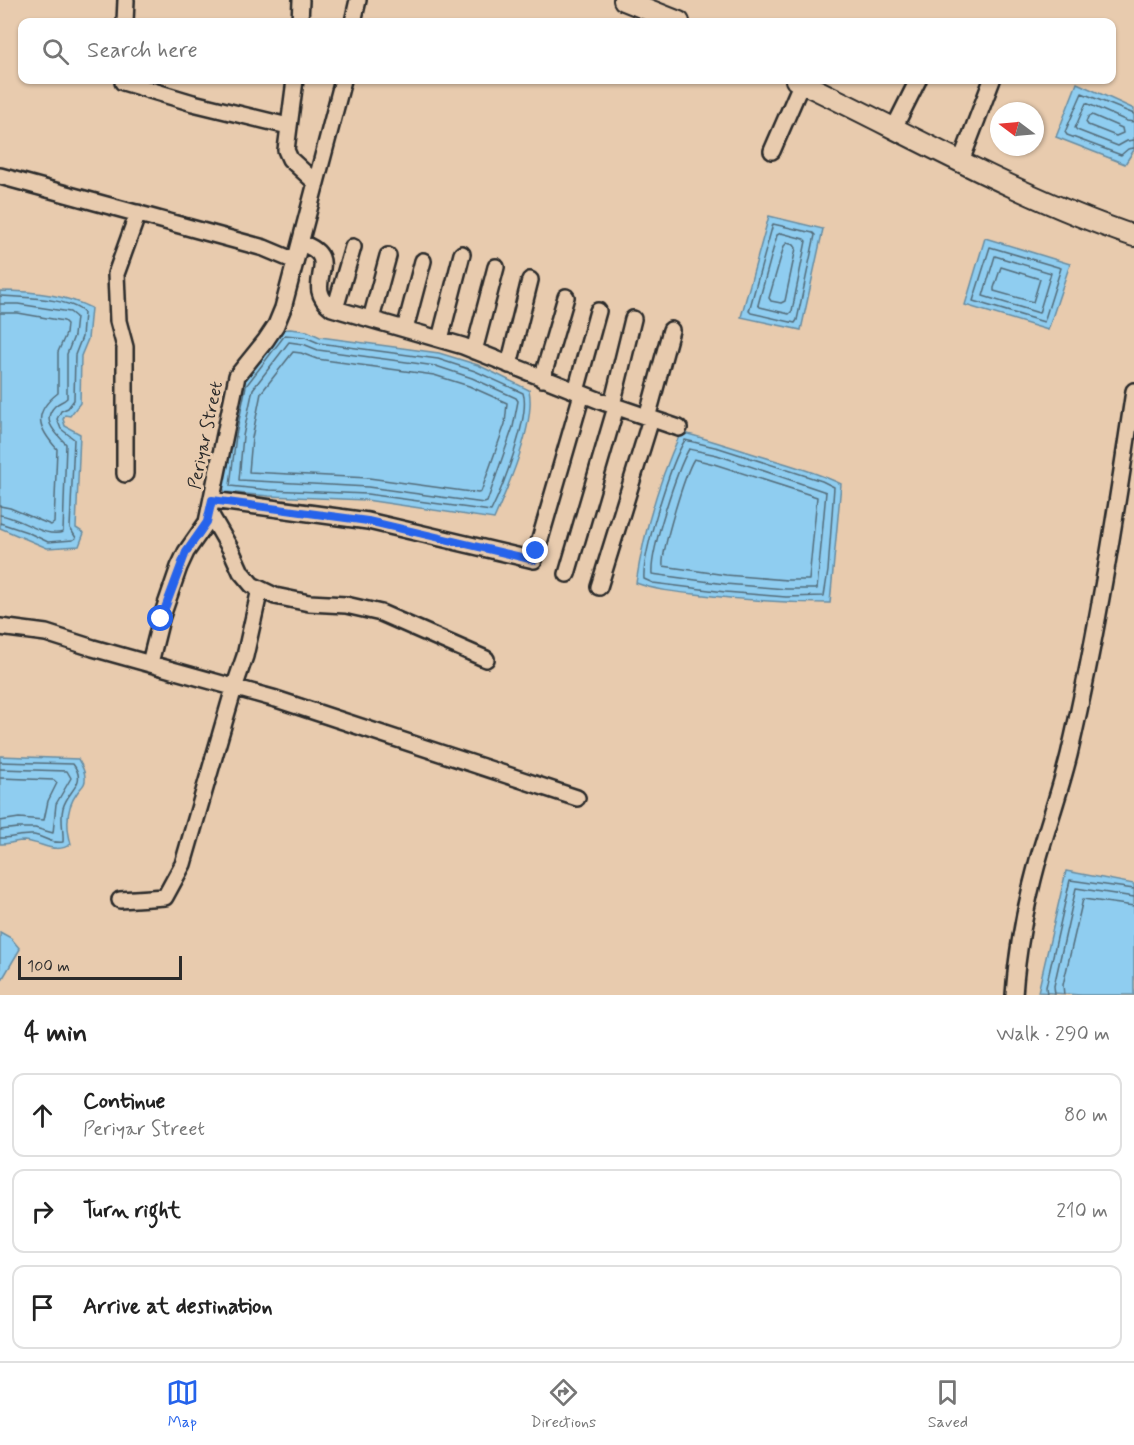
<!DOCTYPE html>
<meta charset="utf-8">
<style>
:root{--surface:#fff;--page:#f2f2f2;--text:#222;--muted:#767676;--line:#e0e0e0;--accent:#2563eb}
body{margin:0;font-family:Mynerve,sans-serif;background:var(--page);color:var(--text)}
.compass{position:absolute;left:990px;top:102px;width:54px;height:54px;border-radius:50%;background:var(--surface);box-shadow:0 2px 4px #0004;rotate:286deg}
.scale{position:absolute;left:18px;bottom:15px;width:164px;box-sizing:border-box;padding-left:6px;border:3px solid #2b2b2b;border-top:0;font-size:16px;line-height:21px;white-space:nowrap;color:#2b2b2b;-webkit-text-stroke:4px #e8cbae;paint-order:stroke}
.stop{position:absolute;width:18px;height:18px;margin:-14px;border:4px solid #2563eb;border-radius:50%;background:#fff}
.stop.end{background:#2563eb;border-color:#fff;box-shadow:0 2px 6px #0008}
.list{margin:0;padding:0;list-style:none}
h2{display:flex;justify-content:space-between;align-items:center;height:78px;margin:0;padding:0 24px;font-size:26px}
h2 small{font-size:20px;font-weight:400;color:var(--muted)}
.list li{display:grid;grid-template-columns:39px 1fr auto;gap:18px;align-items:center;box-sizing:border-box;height:84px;margin:0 12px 12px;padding:0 12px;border:2px solid var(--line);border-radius:12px}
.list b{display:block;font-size:22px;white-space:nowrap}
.list p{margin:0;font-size:20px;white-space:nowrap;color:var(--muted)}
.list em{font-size:20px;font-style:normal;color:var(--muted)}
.icon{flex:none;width:33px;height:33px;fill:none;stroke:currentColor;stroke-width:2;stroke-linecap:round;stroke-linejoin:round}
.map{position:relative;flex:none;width:1134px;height:995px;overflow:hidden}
.search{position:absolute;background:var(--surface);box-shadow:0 2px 4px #0004;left:18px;right:18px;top:18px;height:66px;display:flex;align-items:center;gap:15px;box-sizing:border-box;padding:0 21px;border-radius:12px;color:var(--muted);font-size:22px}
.sheet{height:366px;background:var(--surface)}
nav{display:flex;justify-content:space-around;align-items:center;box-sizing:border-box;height:84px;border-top:2px solid var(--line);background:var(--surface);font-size:16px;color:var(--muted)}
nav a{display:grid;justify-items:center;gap:3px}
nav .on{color:var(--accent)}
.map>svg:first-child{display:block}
.water{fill:#8fcdf0;stroke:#678ca1;stroke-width:1.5}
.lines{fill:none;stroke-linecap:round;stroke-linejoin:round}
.shore{stroke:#536c7a;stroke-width:1.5}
.minor-casing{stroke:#2b2b2b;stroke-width:20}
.major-casing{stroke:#2b2b2b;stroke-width:24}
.minor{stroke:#e8cbae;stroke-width:15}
.major{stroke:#e8cbae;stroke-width:20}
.route{stroke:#2563eb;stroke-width:8}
.labels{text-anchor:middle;stroke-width:6;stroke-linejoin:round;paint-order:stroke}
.street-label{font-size:18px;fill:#2b2b2b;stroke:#e8cbae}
</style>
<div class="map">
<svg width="1134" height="995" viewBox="0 0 1134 995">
<rect width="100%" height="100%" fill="#e8cbae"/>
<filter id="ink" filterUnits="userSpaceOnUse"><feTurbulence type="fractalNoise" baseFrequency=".0167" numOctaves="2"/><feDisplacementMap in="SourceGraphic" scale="12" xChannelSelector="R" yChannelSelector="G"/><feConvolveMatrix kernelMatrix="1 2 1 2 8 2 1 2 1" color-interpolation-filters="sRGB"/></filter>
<g filter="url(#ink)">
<path class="water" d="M1077,83L1134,109V150L1125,164L1056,137Z
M769,216L823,229L801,330L741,317Z
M985,238L1070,264L1048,330L965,305Z
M0,291C30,291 64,294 91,308L88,339L81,356L80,403L70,416L65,415L63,419L65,426L80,434L76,528L84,533L79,546L47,548L0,528Z
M290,329L307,331L320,337L439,353L478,365L529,390C536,423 508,487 494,519L366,500L269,496L225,492L223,488L230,434L240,383L280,330Z
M681,432C707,439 732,447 757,455C786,464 814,471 841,484L830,603C785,603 740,600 695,594C675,592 655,590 636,583C644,531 659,480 681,432Z
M0,756L78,759C81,764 85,771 85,777C86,785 81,787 77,793C66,808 66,826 71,844C55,855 42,842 24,841C16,841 9,844 0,844Z
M1066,871L1134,884V995H1081L1038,992Z
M0,932L11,938L20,949L0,983Z"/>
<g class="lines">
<path class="shore" d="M1134,114L1082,93L1065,132L1067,135L1121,155L1128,149L1134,148
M1092,115L1122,128L1123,133L1116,136L1088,125L1086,122L1088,117Z
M1134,122L1127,121L1086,103L1075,128L1077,130L1118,146L1127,141L1134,140
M773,224L813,233L815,235L797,320L795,323L751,313L749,311Z
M781,233L804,239L806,241L792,311L789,314L760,307L758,305L777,235Z
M787,243L794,245L796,248L785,301L781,303L771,301L769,298L784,246Z
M990,247L1061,268L1044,322L973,301Z
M995,256L1051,273L1039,313L983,296Z
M1001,267L1040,279L1033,302L994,291V288Z
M0,296C20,297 71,298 84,313L82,337L75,355L74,400L68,408L61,411L57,419L61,429L74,439L70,528L76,538L73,540L48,542L27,532L0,523
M0,304H18L70,312L76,317L74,336L67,354V398C63,402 59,402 55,406C40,421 57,434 66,444L63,532C45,539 20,517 0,515
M0,313H18L64,321L67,324L66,334L58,352V393C32,413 38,428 57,449L54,523L51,525L10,508L0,506
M285,335L305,337L319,343L438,359L475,371L523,393C531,415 502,489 491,511L367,494L269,490L230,486L236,435L246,386Z
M289,342L303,344L318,350L436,366L472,378L516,398L518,401L513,427L487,502L484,503L368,487L239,480L243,436L253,389Z
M293,352L301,353L317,359L434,375L469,386L507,403L505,424L481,492L478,493L369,478L249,472L252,438L261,393Z
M685,440L719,448L822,481L834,487L828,571L824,596L786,597L725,592L653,583L644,579C642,554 671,462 685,440Z
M689,449L717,455L826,492L817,589H786L725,584L652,574C650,552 677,469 689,449Z
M694,459L714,464L817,497L809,580H787L726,575L663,566C661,552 685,473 694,459Z
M0,762L73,764C88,784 68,789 63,808C60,819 64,832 63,842C51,844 45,837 34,835C22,834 12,838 0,838
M0,769L67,771L71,778L56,804L53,833L35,828H18L0,830
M0,778L54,780L57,783L48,801L44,820L19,818L0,821
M1047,995L1046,987L1070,880L1134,889
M1055,995L1054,986L1076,888L1134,897
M1064,995L1063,985L1083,899L1134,906"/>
<g class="minor-casing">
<path id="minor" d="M125,22L126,0
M300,22L301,0
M353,22L358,0
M123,80V82L193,103L288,126
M295,80L286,150L290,159L316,183
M894,128L918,80
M772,151L802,82
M961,161L992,80
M0,176L264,248L295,261
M301,243C347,259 299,284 332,308L463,346L603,402L679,428
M335,309L353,247
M371,319L388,256
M405,329L423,261
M440,339L462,254
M474,351L496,267
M509,365L530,280
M542,379L566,297
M576,391L598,311
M612,405L633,319
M647,418L671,330
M125,474V347L118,321L116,274L138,213
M212,500L368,521L534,560L582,394
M209,512L231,550L241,572L252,585L275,596L309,603L346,605L381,613L486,659
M567,574L616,407
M599,587L651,419
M0,627L46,633L93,648L276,699L577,798
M150,663L161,619L179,567L186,552L207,522L237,376L266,340L276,325L283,308L343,80
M120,900L165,897L183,864L234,688L245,656L260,589
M1014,995C1017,950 1026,904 1038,860C1048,825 1060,791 1069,755C1097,635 1116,513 1134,391"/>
</g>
<g class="major-casing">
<path id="major" d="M624,0L679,22
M796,80C906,132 1018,197 1134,236"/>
</g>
<use href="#minor" class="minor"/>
<use href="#major" class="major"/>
</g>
</g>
<g class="lines" filter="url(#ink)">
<path class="route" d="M161,619L186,552L207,522L212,500L368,521L534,560L536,551"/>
</g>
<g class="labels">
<g class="street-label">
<text transform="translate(205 435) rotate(-78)" y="6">Periyar Street</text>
</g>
</g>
</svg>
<svg class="compass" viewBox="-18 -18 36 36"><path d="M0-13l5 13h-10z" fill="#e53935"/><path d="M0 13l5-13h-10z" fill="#767676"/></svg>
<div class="scale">100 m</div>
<div class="stop" style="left:161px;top:619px"></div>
<div class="stop end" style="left:536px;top:551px"></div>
<div class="search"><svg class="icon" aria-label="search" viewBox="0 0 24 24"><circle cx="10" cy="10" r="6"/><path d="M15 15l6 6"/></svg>Search here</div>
</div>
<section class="sheet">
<h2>4 min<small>Walk · 290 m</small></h2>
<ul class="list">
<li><svg class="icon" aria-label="ahead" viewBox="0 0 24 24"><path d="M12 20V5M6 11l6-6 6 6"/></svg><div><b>Continue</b><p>Periyar Street</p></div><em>80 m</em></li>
<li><svg class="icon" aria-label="right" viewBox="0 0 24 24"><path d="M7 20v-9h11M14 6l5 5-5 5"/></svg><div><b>Turn right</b></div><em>210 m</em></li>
<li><svg class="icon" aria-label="arrive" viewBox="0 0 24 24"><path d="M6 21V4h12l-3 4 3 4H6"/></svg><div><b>Arrive at destination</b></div></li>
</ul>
</section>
<nav>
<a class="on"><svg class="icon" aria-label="map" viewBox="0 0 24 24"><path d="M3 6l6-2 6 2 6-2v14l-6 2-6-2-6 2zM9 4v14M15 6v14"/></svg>Map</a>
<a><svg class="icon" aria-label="directions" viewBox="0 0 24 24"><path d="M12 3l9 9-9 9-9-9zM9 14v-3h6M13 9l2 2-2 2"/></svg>Directions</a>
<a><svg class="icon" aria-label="saved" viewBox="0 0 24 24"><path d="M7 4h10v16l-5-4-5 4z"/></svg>Saved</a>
</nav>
